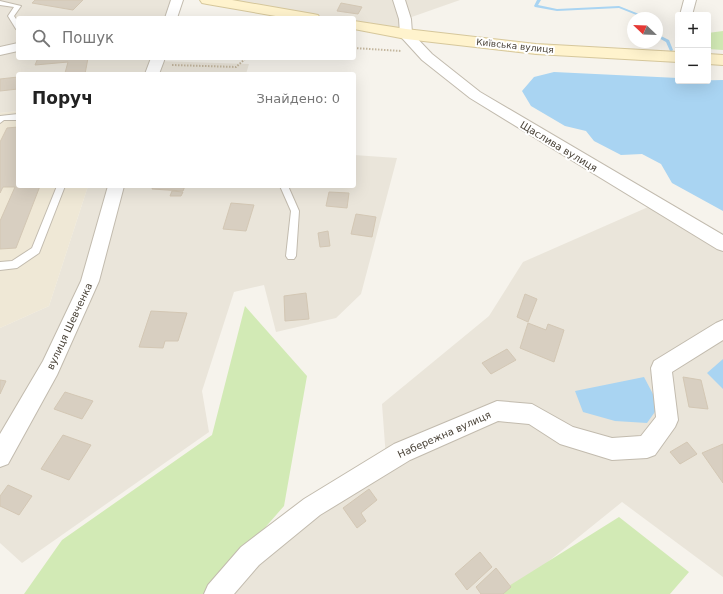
<!DOCTYPE html>
<html lang="uk">
<meta charset="utf-8">
<style>
:root{--surface:#fff;--page:#f2f2f2;--text:#222;--muted:#767676;--line:#e0e0e0}
body{margin:0;font-family:"DejaVu Sans",sans-serif;background:var(--page);color:var(--text)}
.controls{position:absolute;right:12px;top:12px;display:grid;overflow:hidden;border-radius:4px;box-shadow:0 4px 16px #0002}
.controls button{width:36px;height:36px;display:grid;place-items:center;padding:0;border:0;border-bottom:1px solid var(--line);background:var(--surface);color:var(--text);font:20px sans-serif}
.compass{position:absolute;left:627px;top:12px;width:36px;height:36px;border-radius:50%;background:var(--surface);box-shadow:0 4px 16px #0002;rotate:293deg}
.list{margin:0;padding:0;list-style:none}
h2{display:flex;justify-content:space-between;align-items:center;height:52px;margin:0;padding:0 16px;font-size:17px}
h2 small{font-size:13px;font-weight:400;color:var(--muted)}
.icon{flex:none;width:22px;height:22px;fill:none;stroke:currentColor;stroke-width:2;stroke-linecap:round;stroke-linejoin:round}
.map{position:relative;flex:none;width:723px;height:594px;overflow:hidden}
.search{position:absolute;background:var(--surface);box-shadow:0 4px 16px #0002;left:16px;top:16px;width:340px;height:44px;display:flex;align-items:center;gap:10px;box-sizing:border-box;padding:0 14px;border-radius:4px;color:var(--muted);font-size:15px}
.panel{position:absolute;background:var(--surface);box-shadow:0 4px 16px #0002;left:16px;top:72px;width:340px;height:116px;border-radius:4px}
.map>svg:first-child{display:block}
.residential{fill:#eae5da}
.education{fill:#efe8d6}
.green{fill:#d2eab5}
.water{fill:#a9d4f2}
.lines{fill:none;stroke-linecap:round;stroke-linejoin:round}
.stream{fill:#a9d4f2;fill-rule:evenodd}
.building{fill:#d8cfc1;stroke:#d3c7b4}
.lane-casing{stroke:#c2bbae;stroke-width:2}
.street-casing{stroke:#c2bbae;stroke-width:2}
.secondary-casing{stroke:#d6c79b;stroke-width:2}
.path{stroke:#c4b79f;stroke-width:2;stroke-dasharray:1.5 1.5;stroke-linecap:butt}
.lane{fill:#fff;fill-rule:evenodd}
.street{fill:#fff;fill-rule:evenodd}
.secondary{fill:#fff3cd;fill-rule:evenodd}
.labels{text-anchor:middle;stroke-width:4;stroke-linejoin:round;paint-order:stroke}
.far-street-label{font-size:9px;fill:#4b4439;stroke:#fff}
.street-label{font-size:10px;fill:#4b4439;stroke:#fff}
</style>
<div class="map">
<svg width="723" height="594" viewBox="0 0 723 594">
<rect width="100%" height="100%" fill="#f6f3ec"/>
<path class="residential" d="M0,0H177L171,18H18V58H157V61L249,64L246,74H18V111L0,113Z
M207,0H460L406,19V34L354,25V18H313Z
M354,155L397,158L361,294L336,318L276,332L264,285L234,292L202,391L209,432L22,563L0,543V328L49,306L88,186H354Z
M655,204L723,244V577L622,502L508,594H222L386,458L382,404L489,316L523,262Z"/>
<path class="education" d="M18,111V186H88L49,306L0,328V113Z"/>
<path class="green" d="M723,31V50L708,49V33Z
M245,306L307,376L284,506L207,594H24L62,540L212,435Z
M619,517L689,572L670,594H496Z"/>
<path class="water" d="M554,72L678,78V81L723,80V211L672,183L661,164L642,154L621,155L594,141L586,131L565,126L531,106L522,91L534,77Z
M723,359V389L707,373Z
M644,377L654,396L657,409L647,423L615,421L583,412L575,391Z"/>
<g class="lines">
<path class="stream" d="M537,0H541L538,5L557,9L619,6L649,18H644L619,8L557,11L535,7L534,6Z
M657,34L669,40L673,50L672,51H670L666,42L657,37Z
M676,63H678V69L676,68Z"/>
</g>
<path class="building" d="M35,0H83L73,10L32,3Z
M341,3L362,7L358,14L337,11Z
M38,58H88L85,74H59L65,73L68,62L35,65Z
M18,77V89L0,91V79Z
M18,127V186H40L16,248L0,249V221L15,187H3L0,193V142L7,128Z
M153,186H185L183,191L152,189Z
M172,191L183,192L181,196H170Z
M329,192L349,193L347,208L326,206Z
M231,203L254,205L246,231L223,229Z
M356,214L376,217L372,237L351,234Z
M328,231L330,246L320,247L318,233Z
M306,293L309,319L285,321L284,296Z
M525,294L537,299L528,322L517,317Z
M151,311L187,313L178,341H165L163,348L139,347Z
M528,323L546,330L548,324L564,330L554,362L520,348Z
M507,349L516,360L491,374L482,363Z
M683,377L701,380L708,409L689,407Z
M0,380L6,381L0,394Z
M65,392L93,401L82,419L54,409Z
M63,435L91,445L69,480L41,469Z
M687,442L697,454L680,464L670,452Z
M723,444V483L702,453Z
M8,485L32,496L19,515L0,506V496Z
M369,489L377,500L361,513L366,521L357,528L343,508Z
M480,552L492,567L467,590L455,574Z
M496,568L511,587L503,594H481L476,587Z"/>
<g class="lines">
<g class="lane-casing">
<path id="lane" d="M0,1L21,6L14,16L18,22V30L16,29L8,16L14,7L0,5Z
M18,114V120H4L0,123V116Z
M57,186H65L39,253L17,268L0,270V262L12,261L32,248Z
M280,186H288L299,211L296,256L294,259H288L286,256L291,211Z"/>
</g>
<g class="street-casing">
<path id="street" d="M171,0H183L177,18H165Z
M393,0H405L411,19L412,33L432,54L480,92L723,235V251L717,249L470,98L422,60L401,37L400,34L399,19Z
M684,0H696L692,15H680Z
M18,43V51L0,55V47Z
M151,58H165L159,74H145Z
M108,186H124L99,281L57,375L8,464L0,467V434L43,361L81,281Z
M723,320V340L672,372L678,420L675,427L655,455L647,458L612,460L560,444L529,424L498,421L410,460L320,515L259,565L234,594H204L208,585L241,547L304,499L394,444L497,401L532,404L573,427L612,438L641,436L656,417L651,368L654,361L716,323Z"/>
</g>
<g class="secondary-casing">
<path id="secondary" d="M200,0H232L313,14L318,15L320,18H287L207,4L202,3Z
M354,21L406,29L536,44L678,52V62L536,54L406,39L354,29Z
M708,54L723,55V65L708,64Z"/>
</g>
<path class="path" d="M354,48L401,51
M172,65L236,67L246,58"/>
<use href="#lane" class="lane"/>
<use href="#street" class="street"/>
<use href="#secondary" class="secondary"/>
</g>
<g class="labels">
<g class="far-street-label">
<text transform="translate(515 46) rotate(6)" y="3">Київська вулиця</text>
</g>
<g class="street-label">
<text transform="translate(559 146) rotate(31)" y="4">Щаслива вулиця</text>
<text transform="translate(69 326) rotate(-65)" y="4">вулиця Шевченка</text>
<text transform="translate(444 434) rotate(-24)" y="4">Набережна вулиця</text>
</g>
</g>
</svg>
<div class="controls">
<button>+</button>
<button>−</button>
</div>
<svg class="compass" viewBox="-18 -18 36 36"><path d="M0-13l5 13h-10z" fill="#e53935"/><path d="M0 13l5-13h-10z" fill="#767676"/></svg>
<div class="search"><svg class="icon" aria-label="search" viewBox="0 0 24 24"><circle cx="10" cy="10" r="6"/><path d="M15 15l6 6"/></svg>Пошук</div>
<section class="panel">
<h2>Поруч<small>Знайдено: 0</small></h2>
<ul class="list">
</ul>
</section>
</div>
